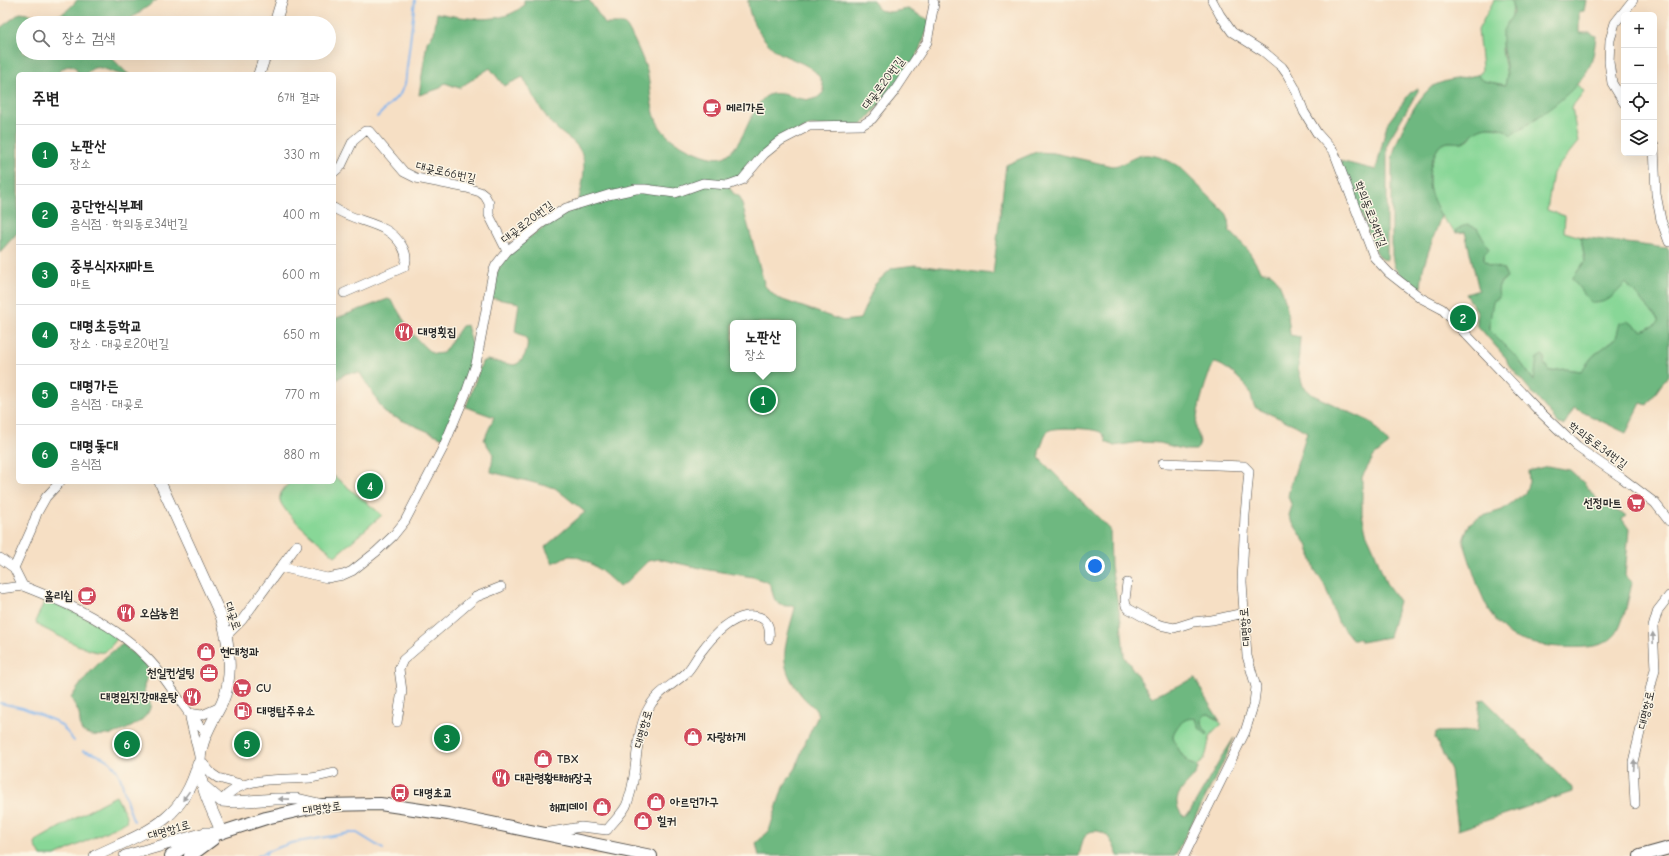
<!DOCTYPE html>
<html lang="ko">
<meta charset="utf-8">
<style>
:root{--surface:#fff;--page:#f2f2f2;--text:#222;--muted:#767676;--line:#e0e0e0;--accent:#0b8043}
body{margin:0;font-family:"Comic Neue","Poor Story",sans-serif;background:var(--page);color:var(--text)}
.controls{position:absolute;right:12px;top:12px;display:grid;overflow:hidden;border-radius:6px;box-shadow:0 4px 16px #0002}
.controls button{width:36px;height:36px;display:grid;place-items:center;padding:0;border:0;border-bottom:1px solid var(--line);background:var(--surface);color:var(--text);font:20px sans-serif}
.you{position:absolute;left:1095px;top:566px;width:14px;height:14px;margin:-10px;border:3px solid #fff;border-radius:50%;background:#1a73e8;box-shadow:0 0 0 6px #1a73e833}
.badge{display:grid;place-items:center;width:26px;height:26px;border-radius:50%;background:var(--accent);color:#fff;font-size:13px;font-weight:700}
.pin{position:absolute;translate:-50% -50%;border:2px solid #fff;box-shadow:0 1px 4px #0006}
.popup{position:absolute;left:730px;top:320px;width:66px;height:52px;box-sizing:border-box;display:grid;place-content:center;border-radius:6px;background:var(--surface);filter:drop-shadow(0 1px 3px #0005);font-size:13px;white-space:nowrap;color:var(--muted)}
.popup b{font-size:15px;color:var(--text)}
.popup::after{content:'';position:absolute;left:50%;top:100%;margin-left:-8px;border:8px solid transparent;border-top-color:var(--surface)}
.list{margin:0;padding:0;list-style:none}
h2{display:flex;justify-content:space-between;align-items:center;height:52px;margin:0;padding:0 16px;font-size:17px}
h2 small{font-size:13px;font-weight:400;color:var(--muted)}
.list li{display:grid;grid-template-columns:26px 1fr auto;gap:12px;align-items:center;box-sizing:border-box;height:60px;padding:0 16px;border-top:1px solid var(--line)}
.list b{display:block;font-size:15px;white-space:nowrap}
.list p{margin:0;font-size:13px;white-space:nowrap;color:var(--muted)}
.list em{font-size:13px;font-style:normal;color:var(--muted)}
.icon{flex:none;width:22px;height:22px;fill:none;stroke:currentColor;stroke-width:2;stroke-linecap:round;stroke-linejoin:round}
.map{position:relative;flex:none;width:1669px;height:856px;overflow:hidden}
.search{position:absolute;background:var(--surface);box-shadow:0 4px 16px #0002;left:16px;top:16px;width:320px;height:44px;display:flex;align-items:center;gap:10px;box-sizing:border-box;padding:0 14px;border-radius:22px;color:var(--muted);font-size:15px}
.panel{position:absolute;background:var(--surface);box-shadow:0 4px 16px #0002;left:16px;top:72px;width:320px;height:412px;border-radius:6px}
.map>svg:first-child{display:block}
.green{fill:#88d797;stroke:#5a8161}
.forest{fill:#6eb880;stroke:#4c7256;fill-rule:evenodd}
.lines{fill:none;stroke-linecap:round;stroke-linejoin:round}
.stream{stroke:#80b4ed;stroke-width:2}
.minor-casing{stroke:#494642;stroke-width:10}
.tertiary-casing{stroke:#494642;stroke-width:12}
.secondary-casing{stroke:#494642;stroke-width:14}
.minor{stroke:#fff;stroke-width:9}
.tertiary{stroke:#fff;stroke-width:11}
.secondary{stroke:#fff;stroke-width:12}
.oneway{fill:#a0a0a0}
.labels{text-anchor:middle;stroke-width:3;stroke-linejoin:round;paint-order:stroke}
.street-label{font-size:12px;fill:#2b2b2b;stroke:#fcf5e5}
.poi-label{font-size:12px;font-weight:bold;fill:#2b2b2b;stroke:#fcf5e5;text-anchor:start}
</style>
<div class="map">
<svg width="1669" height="856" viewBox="0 0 1669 856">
<rect width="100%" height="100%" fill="#fcf5e5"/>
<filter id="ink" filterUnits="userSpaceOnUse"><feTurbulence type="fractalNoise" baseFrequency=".025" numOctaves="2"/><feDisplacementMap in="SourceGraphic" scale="8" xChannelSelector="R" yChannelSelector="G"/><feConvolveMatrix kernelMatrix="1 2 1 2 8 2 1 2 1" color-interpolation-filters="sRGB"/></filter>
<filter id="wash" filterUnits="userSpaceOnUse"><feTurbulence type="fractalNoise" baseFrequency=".012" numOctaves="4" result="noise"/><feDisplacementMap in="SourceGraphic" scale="16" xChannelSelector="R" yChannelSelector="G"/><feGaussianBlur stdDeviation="0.9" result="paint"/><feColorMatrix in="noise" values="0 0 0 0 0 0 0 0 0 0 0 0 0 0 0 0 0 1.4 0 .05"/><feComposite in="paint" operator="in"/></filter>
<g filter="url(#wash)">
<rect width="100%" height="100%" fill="#f6dfc4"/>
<path class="green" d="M1494,0H1511C1517,19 1503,28 1502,45C1501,58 1510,72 1505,85L1484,81L1477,75L1481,73L1482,68L1478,30Z
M1576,84L1584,91L1572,107L1578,142L1553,173L1547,210L1565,216L1564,232L1581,237L1585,261L1572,279L1608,300L1626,283L1658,319L1659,323L1643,331L1627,321L1616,338L1593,356L1581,371L1565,369L1549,371L1544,363L1537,358L1535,382L1519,360L1490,331C1489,313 1492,288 1507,277C1500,271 1491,267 1484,260V254L1477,228L1457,229L1456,233C1435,212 1423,192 1432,162C1434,156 1437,147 1442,144C1450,139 1460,145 1469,139C1471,137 1472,134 1475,132C1483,124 1497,127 1507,131L1561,98Z
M334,476L382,515L335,556C324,546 282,513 280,500C279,492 285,488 290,482H334Z
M46,600C64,606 105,625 117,639C113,643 109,650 103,652C92,655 52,632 41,627L36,623L37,617Z
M1204,714H1209L1222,724C1219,727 1214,731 1211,735C1206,746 1209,759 1197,766C1195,765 1193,765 1191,764C1184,760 1173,742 1173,735C1177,725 1185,715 1196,719L1200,729L1207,733C1202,728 1200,721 1204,714Z
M116,796L127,817L126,822L55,856H41L35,845L36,841L100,804Z"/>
<path class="forest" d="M77,0H157L130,19L124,21L107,23H23V53H107L127,73L129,74C125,74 120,75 116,73C106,70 94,62 87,74H78L76,68L70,65L61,69L58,74H18V232L0,252V28L20,13C46,16 58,24 77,0Z
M524,0H589L605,24H624L627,27C635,40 642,56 647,71C651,89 650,112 660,127C669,141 686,148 701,154C709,157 720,160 727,155C744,143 748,117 761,101C778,79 809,115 824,91C821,63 793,63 775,50C761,38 748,19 748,0H873L879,10L890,12L908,9L931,21L913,65L862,125L809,126L780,141L742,180L728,185L733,193L740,197L765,286L777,298L843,321L860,319L875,284L892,268L915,265L993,274L1006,165L1036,152L1054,153L1112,166C1123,165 1126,161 1136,157C1150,151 1166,159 1178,166L1226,213L1228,217L1229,230L1248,250L1261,272C1263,272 1268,272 1270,273C1285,280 1289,321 1290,335L1300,337L1298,368L1303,386L1313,395L1371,422L1389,444L1374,456L1362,477V514L1366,532L1374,550L1386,583L1399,601L1389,637L1361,642V639H1352L1338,622L1325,586L1315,570L1307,544L1290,519L1289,515L1292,506L1288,497L1289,491L1307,432L1295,425L1256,408C1251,403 1253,396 1249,390C1244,382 1223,363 1214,363C1206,378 1198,407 1196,424C1195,434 1205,442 1196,450H1186L1160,443L1140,442L1114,446L1106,442C1105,439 1104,434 1100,432C1093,428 1057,427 1050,430C1044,433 1043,442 1041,447C1039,451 1038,454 1040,459L1110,529L1111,566L1121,621L1124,656L1152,697L1195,678L1206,699L1220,721L1209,714L1204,715C1200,721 1202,728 1208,733L1207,735L1200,729L1196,719C1185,716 1177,725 1173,735C1173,742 1184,760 1191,764C1193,765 1195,765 1197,766L1198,769C1192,785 1166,793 1182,815L1185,816L1190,812L1223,755L1234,738L1225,759L1175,856H1118C1114,846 1109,832 1097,831C1094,831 1091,831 1088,833C1082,837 1081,849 1079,856H759L756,843L769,831L783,787L796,768L803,747L818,716C817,708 808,703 803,697C775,664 785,647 795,608L794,606C775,607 774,601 771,585L767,582L753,577L709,570L659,559L648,561L627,582L619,587C608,576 587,557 571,556C565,556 558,561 553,563L545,547L585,512L555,488L491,472L493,454L484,440L494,417L466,407L482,362L487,360L514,365C523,363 529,349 527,340L524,336L515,332L519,303L491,298C493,290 494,281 496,274C505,248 555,220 577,206C581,192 588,165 581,152C576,141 565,137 557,129C542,114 533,96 523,77L504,86L490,68L459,88L445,83L438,89L419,95L427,42L434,33L437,13C464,18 502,26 524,5ZM733,323H793V369H733Z
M1511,0H1586L1584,11L1579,12V33H1590L1596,36C1595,45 1594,54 1591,63C1580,91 1536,119 1511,135C1503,126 1487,124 1476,131C1472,134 1470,138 1465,141C1458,145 1449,139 1442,144C1437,147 1434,156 1432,160C1425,186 1430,193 1441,216L1428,253L1423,269L1421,287C1414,289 1399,274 1395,268C1393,264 1393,259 1392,255V161C1394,142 1417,94 1435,85C1448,79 1464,78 1477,75L1484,81L1505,85C1511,69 1500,50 1502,34C1503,27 1511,19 1514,12Z
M1418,88V91L1390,138L1387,146V260L1382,259L1377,253L1340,161L1376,170L1387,124L1410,93Z
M1468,225L1477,228L1489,249L1484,254V260L1489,265L1503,269L1507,277C1498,283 1497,287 1499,298L1493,301L1490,321V331L1519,360L1534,381L1537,358L1542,355L1545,357L1544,363L1549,371L1565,369L1581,371L1593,356L1616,338L1620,323L1627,321L1643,331L1658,323V319L1626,283C1615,294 1608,304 1591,303L1572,279L1585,261L1581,237L1665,248L1667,246L1669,252V374L1647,405L1641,403L1626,433L1574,408L1564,425L1559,424L1508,364L1506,358L1477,325V311L1466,294L1479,290L1465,232L1456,233C1458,227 1462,226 1468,225Z
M388,299L392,301C403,318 416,344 434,354L443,353L462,326L467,325L474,351L468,375L443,438L385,413L360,373H347L334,381V319Z
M1548,466L1570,470L1584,483L1599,502L1627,516L1622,519L1629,529L1625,576L1632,583C1629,596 1623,626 1615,635C1612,638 1606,643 1602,644C1582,651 1528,647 1510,635C1505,631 1498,624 1495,620C1479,596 1472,567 1463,540L1470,523L1480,517L1502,510L1525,493L1529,482L1528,471Z
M123,644L146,665C153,675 145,678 144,687C143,695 152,699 150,708C145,727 98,745 81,730L79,713L71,698C85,676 101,658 123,644Z
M1484,699L1567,782L1572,788V792L1458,830L1451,770L1435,738L1436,732L1477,731L1480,700Z"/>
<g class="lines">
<path class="stream" d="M377,117L400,94L405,84L415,0
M0,703L23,708L55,721L63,727L74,741
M83,751C130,760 117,786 134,821
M258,856L266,852
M266,856V852L291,843L350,833H357L383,849"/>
</g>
</g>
<g filter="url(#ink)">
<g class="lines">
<g class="minor-casing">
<path id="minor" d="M1212,0L1220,15L1232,32L1264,52L1282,67L1287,74L1295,88L1304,112L1317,133L1334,152L1374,257L1389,273L1421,298L1442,309L1538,410L1577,447L1622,478L1655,503L1669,521
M1624,103L1612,83L1609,62L1610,40L1615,23L1633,0
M1654,146L1656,194L1661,220L1669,242
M334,172L341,166L353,141L365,131H369L404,172L416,178L467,188L480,192L485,196L489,203V215L507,251
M334,208C350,219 370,221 386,230C398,237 411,254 404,267L344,293
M1163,463L1244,466L1249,471L1245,515L1242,582L1247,656L1256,687L1254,703L1245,732L1184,856
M0,558L14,568L23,586C69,604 116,624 150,661C171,683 183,711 206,732
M280,567L327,578L343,575L352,571L376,552L393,536L405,521L443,448L466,393L476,364L493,272L496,265L507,251L542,223L566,208L608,195L636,189H645L675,193L703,183L728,185L742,180L764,154L780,141L809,126L862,125L872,119L894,92L927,42L934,4L933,0
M14,568L31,530L37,513L46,497L60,482
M1127,583L1125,600L1126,606L1129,609L1147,619L1160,625L1174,628L1193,622L1212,620L1244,613
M0,589L23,586
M227,635L242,620L297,545
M188,713L202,715L220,707
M190,718L200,760L212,774L218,778L244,785
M397,722L402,691L399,669L403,660L476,597L501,587
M221,801C244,774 279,781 310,778C318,777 326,775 334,773
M1635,804L1633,762L1655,669L1653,627L1658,610L1669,596
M544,833L581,827L607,830C613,822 621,815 626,806C639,776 633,741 647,711C656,692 672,686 686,673C692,667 695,660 700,653C711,638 728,619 747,616C764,614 771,623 769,639"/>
</g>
<g class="tertiary-casing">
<path id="tertiary" d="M275,23L282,0
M259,74L266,53
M205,787L221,801L234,802L275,799H297L323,805
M95,856C145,832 182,823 198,764
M125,856L205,833H222C212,810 198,785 200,760C201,739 213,721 222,703C234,676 229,642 221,616L160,482"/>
</g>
<g class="secondary-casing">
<path id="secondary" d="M171,856L189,843L266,818L323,805L380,804L448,814L651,856
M190,856L213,839
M1640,856L1669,848"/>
</g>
<use href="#minor" class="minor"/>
<use href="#tertiary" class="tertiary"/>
<use href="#secondary" class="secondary"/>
</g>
<defs><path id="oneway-solid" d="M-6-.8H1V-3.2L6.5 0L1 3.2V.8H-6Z"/></defs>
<g class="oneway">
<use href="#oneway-solid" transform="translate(1653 638) rotate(-92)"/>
<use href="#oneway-solid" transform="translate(1634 765) rotate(-86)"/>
<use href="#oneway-solid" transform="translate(186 796) rotate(125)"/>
<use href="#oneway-solid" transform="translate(284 799) rotate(-179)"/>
</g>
</g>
<defs>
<g id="cafe-disc" transform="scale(1)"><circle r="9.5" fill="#d1495b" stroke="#fcf5e5"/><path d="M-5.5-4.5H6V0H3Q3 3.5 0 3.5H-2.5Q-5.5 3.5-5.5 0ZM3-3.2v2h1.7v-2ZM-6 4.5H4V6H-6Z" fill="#fff"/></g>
<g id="restaurant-disc" transform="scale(1)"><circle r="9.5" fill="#d1495b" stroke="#fcf5e5"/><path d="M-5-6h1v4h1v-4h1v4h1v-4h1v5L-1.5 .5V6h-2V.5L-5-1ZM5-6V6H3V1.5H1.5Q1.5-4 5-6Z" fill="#fff"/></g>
<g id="supermarket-disc" transform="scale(1)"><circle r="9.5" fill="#d1495b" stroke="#fcf5e5"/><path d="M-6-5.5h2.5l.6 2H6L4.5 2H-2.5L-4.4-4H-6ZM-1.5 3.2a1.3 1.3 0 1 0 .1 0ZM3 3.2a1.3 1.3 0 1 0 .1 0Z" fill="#fff"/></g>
<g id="shop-disc" transform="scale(1)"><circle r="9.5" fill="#d1495b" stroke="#fcf5e5"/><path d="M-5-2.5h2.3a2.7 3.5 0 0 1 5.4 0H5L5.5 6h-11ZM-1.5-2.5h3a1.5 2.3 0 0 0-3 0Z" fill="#fff"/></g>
<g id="office-disc" transform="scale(1)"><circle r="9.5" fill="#d1495b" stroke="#fcf5e5"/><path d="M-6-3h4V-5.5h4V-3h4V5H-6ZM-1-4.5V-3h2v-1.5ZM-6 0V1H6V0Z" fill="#fff"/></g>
<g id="fuel-disc" transform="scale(1)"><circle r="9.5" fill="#d1495b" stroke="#fcf5e5"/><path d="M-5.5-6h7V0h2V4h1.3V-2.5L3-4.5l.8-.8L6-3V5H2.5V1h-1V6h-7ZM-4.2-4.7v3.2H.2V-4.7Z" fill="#fff"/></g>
<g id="bus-disc" transform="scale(1)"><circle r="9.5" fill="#d1495b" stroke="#fcf5e5"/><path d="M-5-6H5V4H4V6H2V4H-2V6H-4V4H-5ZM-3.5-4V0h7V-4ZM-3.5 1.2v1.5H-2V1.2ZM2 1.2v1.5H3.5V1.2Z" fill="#fff"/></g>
</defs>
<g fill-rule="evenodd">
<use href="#cafe-disc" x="712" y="108"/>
<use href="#restaurant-disc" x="404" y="332"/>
<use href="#supermarket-disc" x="1636" y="503"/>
<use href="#cafe-disc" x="87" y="596"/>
<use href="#restaurant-disc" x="126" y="613"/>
<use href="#shop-disc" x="206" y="652"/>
<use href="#office-disc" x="209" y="673"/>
<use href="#supermarket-disc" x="242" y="688"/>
<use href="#restaurant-disc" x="192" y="697"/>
<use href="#fuel-disc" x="243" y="711"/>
<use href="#shop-disc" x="693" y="737"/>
<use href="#shop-disc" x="543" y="759"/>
<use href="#restaurant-disc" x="501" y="778"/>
<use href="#bus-disc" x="400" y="793"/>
<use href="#shop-disc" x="656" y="802"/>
<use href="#shop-disc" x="602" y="807"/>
<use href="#shop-disc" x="643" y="821"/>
</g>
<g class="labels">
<g class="street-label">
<text transform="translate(883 83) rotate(-53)" y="4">대곶로20번길</text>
<text transform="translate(446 172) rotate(13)" y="4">대곶로66번길</text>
<text transform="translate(1371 214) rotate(69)" y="4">학의동로34번길</text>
<text transform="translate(527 222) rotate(-37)" y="4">대곶로20번길</text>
<text transform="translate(1598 445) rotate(37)" y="4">학의동로34번길</text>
<text transform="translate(233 616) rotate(71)" y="4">대곶로</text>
<text transform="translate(1245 627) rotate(-94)" y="4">대명항로</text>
<text transform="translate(1646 710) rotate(-77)" y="4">대명항로</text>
<text transform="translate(643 729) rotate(-74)" y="4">대명항로</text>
<text transform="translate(322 808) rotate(-7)" y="4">대명항로</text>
<text transform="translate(169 830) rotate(-16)" y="4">대명항1로</text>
</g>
<g class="poi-label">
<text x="726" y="112">메리가든</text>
<text x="418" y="336">대명횟집</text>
<text x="1622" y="507" text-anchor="end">선정마트</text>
<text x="73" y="600" text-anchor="end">홀리쉽</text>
<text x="140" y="617">오삼농원</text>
<text x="220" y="656">현대청과</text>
<text x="195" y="677" text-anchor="end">천일컨설팅</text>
<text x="256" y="692">CU</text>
<text x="178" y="701" text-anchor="end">대명임진강매운탕</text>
<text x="257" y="715">대명탑주유소</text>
<text x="707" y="741">자랑하게</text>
<text x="557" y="763">TBX</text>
<text x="515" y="782">대관령황태해장국</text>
<text x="414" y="797">대명초교</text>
<text x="670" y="806">아르던가구</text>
<text x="588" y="811" text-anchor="end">해피데이</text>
<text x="657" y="825">힐커</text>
</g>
</g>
</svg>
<div class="controls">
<button>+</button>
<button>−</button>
<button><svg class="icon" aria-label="locate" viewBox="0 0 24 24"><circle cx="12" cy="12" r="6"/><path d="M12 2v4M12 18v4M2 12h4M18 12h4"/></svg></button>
<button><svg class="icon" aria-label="layers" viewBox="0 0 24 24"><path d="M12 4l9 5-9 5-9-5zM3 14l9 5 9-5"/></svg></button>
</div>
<div class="you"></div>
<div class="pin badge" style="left:763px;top:400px">1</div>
<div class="popup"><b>노판산</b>장소</div>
<div class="pin badge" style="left:1463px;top:318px">2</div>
<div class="pin badge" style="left:447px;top:738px">3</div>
<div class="pin badge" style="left:370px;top:486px">4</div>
<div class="pin badge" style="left:247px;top:744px">5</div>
<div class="pin badge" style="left:127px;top:744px">6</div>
<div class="search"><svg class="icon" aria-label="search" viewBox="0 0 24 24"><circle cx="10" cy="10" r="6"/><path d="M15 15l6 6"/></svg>장소 검색</div>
<section class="panel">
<h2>주변<small>6개 결과</small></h2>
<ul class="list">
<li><span class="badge">1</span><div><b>노판산</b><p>장소</p></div><em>330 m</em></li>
<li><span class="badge">2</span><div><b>공단한식부페</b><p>음식점 · 학의동로34번길</p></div><em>400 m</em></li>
<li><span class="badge">3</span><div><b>중부식자재마트</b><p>마트</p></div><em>600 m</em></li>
<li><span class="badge">4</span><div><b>대명초등학교</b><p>장소 · 대곶로20번길</p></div><em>650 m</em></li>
<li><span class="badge">5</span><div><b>대명가든</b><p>음식점 · 대곶로</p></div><em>770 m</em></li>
<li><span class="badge">6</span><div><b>대명돛대</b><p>음식점</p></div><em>880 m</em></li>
</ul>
</section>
</div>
